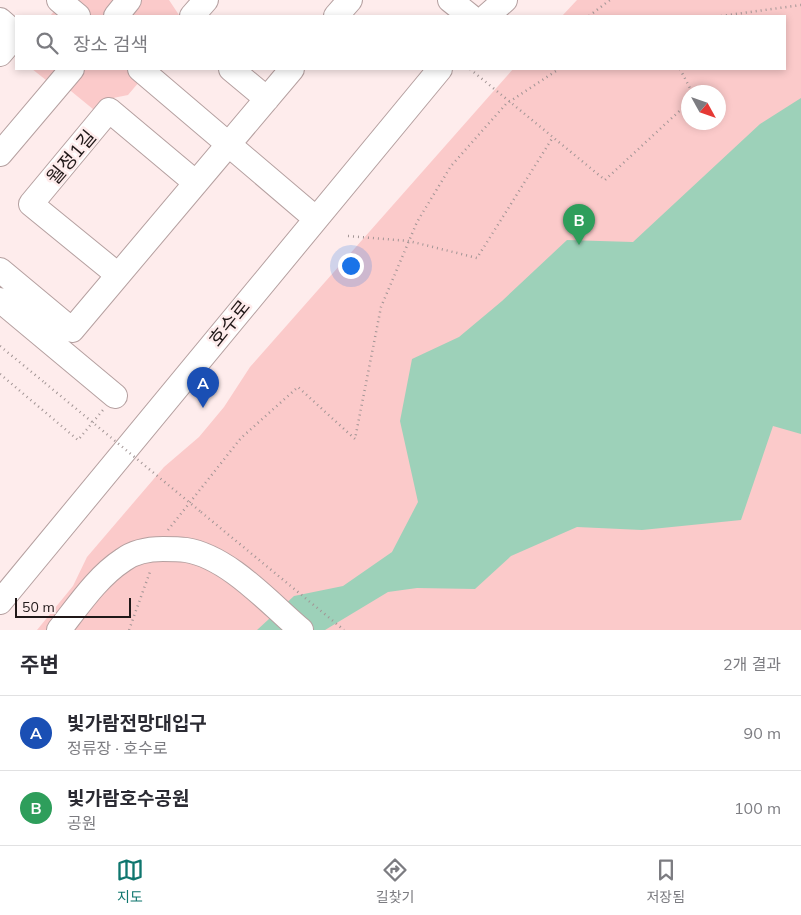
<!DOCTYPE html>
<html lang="ko">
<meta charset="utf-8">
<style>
:root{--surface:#fff;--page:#f2f2f3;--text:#2b2b33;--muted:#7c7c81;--line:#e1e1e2;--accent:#0f766e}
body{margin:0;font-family:Mulish,"Noto Sans KR",sans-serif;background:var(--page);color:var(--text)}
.compass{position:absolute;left:681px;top:85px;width:45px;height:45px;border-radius:50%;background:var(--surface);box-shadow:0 2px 8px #0003;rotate:130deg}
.scale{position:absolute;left:15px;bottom:12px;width:116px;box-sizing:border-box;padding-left:5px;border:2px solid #201818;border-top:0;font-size:14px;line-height:18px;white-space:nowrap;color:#201818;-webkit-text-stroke:4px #feecec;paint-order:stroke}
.you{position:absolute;left:350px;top:265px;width:18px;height:18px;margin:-12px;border:4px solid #fff;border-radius:50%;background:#1a73e8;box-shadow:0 0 0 8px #1a73e833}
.badge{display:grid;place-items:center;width:32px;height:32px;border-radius:50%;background:var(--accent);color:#fff;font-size:16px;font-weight:700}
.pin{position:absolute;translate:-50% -41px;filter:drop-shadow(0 1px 2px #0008)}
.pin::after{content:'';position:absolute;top:26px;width:18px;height:15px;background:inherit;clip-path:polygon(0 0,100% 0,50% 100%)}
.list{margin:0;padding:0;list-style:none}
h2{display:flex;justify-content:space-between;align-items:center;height:65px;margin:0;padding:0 20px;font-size:21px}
h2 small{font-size:16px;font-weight:400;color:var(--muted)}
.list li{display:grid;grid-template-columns:32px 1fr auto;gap:15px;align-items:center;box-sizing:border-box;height:75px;padding:0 20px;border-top:1px solid var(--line)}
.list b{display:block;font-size:19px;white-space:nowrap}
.list p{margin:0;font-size:16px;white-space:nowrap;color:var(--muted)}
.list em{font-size:16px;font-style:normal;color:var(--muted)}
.icon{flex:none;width:28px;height:28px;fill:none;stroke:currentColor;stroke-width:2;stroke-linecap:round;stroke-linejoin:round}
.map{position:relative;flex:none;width:801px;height:630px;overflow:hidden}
.search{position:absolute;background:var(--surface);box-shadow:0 2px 8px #0003;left:15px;right:15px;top:15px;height:55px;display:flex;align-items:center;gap:12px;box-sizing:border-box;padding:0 18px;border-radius:0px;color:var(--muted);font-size:19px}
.sheet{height:215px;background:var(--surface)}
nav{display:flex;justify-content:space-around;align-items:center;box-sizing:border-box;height:70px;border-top:1px solid var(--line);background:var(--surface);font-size:14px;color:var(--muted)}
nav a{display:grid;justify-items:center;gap:2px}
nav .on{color:var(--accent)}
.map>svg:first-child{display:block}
.green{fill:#fbcaca;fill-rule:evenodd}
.water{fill:#9dd1b9}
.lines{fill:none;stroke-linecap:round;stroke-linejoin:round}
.minor-casing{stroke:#b5a0a0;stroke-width:26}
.path{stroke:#a29595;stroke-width:2.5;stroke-dasharray:1 4;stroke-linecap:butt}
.minor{stroke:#fff;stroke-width:24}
.path-bridge{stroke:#a29595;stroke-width:2.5;stroke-dasharray:1 4;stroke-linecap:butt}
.labels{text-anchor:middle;stroke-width:5;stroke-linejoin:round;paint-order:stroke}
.street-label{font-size:19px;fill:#201818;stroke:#feecec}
</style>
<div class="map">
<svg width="801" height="630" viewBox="0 0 801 630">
<rect width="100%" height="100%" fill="#feecec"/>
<path class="green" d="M64,0H169L179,15L50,16Z
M577,0H801V630H37L73,586L87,557L164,467L199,437L224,407L250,367L513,69H785V16H562ZM688,92H718V122H688Z
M32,69H150L128,95L113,98L99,114L66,87L46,80Z"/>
<path class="water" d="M801,98V434L773,426L741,520L642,530L577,527L511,556L475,589L417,588L388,592L325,630H257L294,596L343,586L392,552L418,502L400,421L412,359L459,337L502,301L567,240L633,242L760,124Z"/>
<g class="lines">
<g class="minor-casing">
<path id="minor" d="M59,0L78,16
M450,0L470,16
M116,16L129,0
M192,16L206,0
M336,16L350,0
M487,16L505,0
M0,20L16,34
M0,54L16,35
M140,69L315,218
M231,69L267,99
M0,154L72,69
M0,270L72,330L292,69
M118,275L31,204L109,110L196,183
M0,300L115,396
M0,602L440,69
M59,630C78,606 97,577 123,560C135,551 149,549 163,549C171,549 179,549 186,550C229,557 269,603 301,630"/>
</g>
<path class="path" d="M589,16L610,0
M721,16L801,5
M470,69L605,180L688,103
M680,69L692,92
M348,236L409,241L477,258L553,137
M0,346L45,383
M0,374L78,440L103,410
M201,512L344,630
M168,530L241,438L298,387L355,439L381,307L417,222L451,166L506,104L559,69
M129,630L151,569"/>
<use href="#minor" class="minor"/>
<path class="path-bridge" d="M45,383L201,512"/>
</g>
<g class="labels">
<g class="street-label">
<text transform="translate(71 157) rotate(-50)" y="7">월정1길</text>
<text transform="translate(229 323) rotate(-51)" y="7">호수로</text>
</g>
</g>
</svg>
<svg class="compass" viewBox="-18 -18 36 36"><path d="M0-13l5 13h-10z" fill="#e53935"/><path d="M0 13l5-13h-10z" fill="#7c7c81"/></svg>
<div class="scale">50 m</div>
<div class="you"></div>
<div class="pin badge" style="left:203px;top:408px;background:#1a4fb4">A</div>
<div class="pin badge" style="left:579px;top:245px;background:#2e9e5b">B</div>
<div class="search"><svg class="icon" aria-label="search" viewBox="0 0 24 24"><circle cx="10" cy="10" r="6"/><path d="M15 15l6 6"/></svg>장소 검색</div>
</div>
<section class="sheet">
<h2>주변<small>2개 결과</small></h2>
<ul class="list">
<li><span class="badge" style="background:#1a4fb4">A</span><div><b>빛가람전망대입구</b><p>정류장 · 호수로</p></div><em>90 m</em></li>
<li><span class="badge" style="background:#2e9e5b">B</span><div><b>빛가람호수공원</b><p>공원</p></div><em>100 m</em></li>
</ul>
</section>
<nav>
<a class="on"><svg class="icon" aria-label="map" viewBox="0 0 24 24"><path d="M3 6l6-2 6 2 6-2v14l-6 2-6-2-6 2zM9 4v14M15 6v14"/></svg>지도</a>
<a><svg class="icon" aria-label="directions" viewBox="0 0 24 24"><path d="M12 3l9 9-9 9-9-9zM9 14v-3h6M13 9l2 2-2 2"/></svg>길찾기</a>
<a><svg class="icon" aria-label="saved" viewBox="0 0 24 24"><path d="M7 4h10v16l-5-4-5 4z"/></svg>저장됨</a>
</nav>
